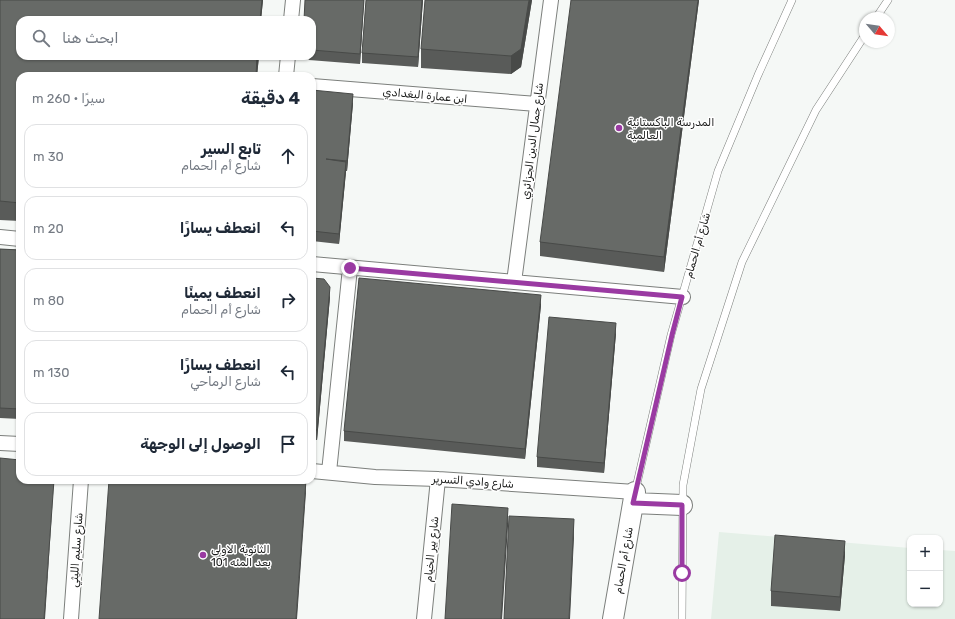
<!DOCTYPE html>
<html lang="ar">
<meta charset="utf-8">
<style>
:root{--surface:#fff;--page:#f2f2f3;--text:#1f2937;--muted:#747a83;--line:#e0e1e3}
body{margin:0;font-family:Rubik,Cairo,sans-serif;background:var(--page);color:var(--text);direction:rtl}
.controls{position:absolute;right:12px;bottom:12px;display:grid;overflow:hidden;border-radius:8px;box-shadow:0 1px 3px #0004}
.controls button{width:36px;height:36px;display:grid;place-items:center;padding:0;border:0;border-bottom:1px solid var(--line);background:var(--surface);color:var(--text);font:20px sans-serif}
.compass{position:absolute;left:859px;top:12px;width:36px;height:36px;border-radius:50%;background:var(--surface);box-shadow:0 1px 3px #0004;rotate:119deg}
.stop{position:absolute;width:12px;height:12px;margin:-9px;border:3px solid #9a3aa2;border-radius:50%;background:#fff}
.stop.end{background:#9a3aa2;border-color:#fff;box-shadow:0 1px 4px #0008}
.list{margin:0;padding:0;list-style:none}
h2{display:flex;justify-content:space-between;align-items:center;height:52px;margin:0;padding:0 16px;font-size:17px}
h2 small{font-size:13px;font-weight:400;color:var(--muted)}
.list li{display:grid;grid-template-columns:26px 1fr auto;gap:12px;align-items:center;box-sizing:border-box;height:64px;margin:0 8px 8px;padding:0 8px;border:1px solid var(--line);border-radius:12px}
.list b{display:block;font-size:15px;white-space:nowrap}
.list p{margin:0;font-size:13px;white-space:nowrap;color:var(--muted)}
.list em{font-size:13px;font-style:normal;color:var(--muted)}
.icon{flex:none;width:22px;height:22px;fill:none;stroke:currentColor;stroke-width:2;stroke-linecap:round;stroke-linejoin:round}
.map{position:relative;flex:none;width:955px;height:619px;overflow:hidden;direction:ltr}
.search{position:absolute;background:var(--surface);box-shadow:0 1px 3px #0004;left:16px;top:16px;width:300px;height:44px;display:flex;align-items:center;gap:10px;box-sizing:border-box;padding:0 14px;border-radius:12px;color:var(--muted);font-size:15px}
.panel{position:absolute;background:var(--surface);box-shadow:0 1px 3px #0004;left:16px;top:72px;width:300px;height:412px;border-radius:12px;direction:rtl}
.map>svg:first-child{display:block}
.built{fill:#e5f0e8}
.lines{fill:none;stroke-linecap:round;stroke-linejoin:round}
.lane-casing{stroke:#7c7f7c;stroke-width:8}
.street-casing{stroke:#7c7f7c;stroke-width:16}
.secondary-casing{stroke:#7c7f7c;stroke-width:22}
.lane{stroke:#fff;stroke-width:7}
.street{stroke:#fff;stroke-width:14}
.secondary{stroke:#fff;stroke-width:20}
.wall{fill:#595b59}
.shaded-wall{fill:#484a48}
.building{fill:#676a67;stroke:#484a48}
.route{stroke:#9a3aa2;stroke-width:5}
.poi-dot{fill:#9a3aa2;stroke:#fff;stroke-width:1.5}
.labels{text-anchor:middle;stroke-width:3;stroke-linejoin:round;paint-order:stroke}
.street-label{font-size:11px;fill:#191a19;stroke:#fff}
.poi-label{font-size:11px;fill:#191a19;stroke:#fff;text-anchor:start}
</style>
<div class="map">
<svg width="955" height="619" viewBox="0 0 955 619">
<rect width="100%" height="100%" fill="#f5f8f6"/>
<path class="built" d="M719,532L910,548V604H940V550L955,551V619H711Z"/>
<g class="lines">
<g class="lane-casing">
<path id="lane" d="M876,18L888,0
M635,492L671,335L718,171L758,75L792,0
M682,619L683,485L701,389L742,262L816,110L865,35"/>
</g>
<g class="street-casing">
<path id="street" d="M291,20L293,0
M286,76L288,56
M312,86L537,104
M0,237L20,239
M312,264L683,297
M514,282L551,0
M0,443L20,444
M312,471L375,477L438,479L635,492
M329,472L350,268
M71,619L81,480
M424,619L438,479"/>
</g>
<g class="secondary-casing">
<path id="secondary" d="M633,503L682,505
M613,619L635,492"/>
</g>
<use href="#lane" class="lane"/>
<use href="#street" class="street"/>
<use href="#secondary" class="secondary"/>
</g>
<path class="wall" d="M0,0H263L261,20H20L259,56L257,76H20V221L0,220Z
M305,0H364L360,64L309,60L306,56H312V20Z
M423,0L418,67L362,63V53Z
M532,0L521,67L511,74L421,68V49Z
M699,0L664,272L540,256V242Z
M312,90L353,103L347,171H346L339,244L312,241Z
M0,249L20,250V419L0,418Z
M312,278L330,297L317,440H312Z
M541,305L525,459L344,441V431Z
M616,333L604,473L537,467V457Z
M845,555L840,611L771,606V591Z"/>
<path class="shaded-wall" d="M262,0H263L261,20H260Z
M364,0L360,64V54Z
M422,0H423L418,67V57Z
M529,0H532L521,67L511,74V56Z
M698,0H699L664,272V257Z
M257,56H259L257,76H256Z
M353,94V103L347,171V161Z
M346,162V172L339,244V234Z
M330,287V297L317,440V430Z
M541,295V305L525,459V449Z
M616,323V333L604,473V463Z
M54,480L45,619H44Z
M306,480V492L297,619H296Z
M508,508V526L502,619H501Z
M574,519V537L570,619H569Z
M845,541V555L840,611V597Z"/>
<path class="building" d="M0,0H262L260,20H20V56H257L256,76H20V203L0,201Z
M305,0H364L360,54L312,50V20H304Z
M366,0H422L418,57L362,53Z
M425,0H529L521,49L511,56L421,49Z
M571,0H698L664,257L540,242Z
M312,90L353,94L347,161L326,159L346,162L339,234L312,231Z
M0,249L20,250V409L0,408Z
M312,278L324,279L330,287L317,430H312Z
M359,278L541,295L525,449L344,431Z
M549,317L616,323L604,463L537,457Z
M0,458L20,460V480H54L44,619H0Z
M109,480H306L296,619H99Z
M452,504L508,508L501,619H445Z
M509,516L574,519L569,619H504Z
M775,535L845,541L840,597L771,591Z"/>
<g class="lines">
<path class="route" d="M350,268L682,297L672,335L633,503L682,505V573"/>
</g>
<g class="poi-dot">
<circle cx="619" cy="128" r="4"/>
<circle cx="203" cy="555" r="4"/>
</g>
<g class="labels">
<g class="street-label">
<text transform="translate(425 95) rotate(5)" y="4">ابن عمارة البغدادي</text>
<text transform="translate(532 141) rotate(-83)" y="4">شارع جمال الدين الجزائري</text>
<text transform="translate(697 245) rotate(-74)" y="4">شارع أم الحمام</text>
<text transform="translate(473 481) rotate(4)" y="4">شارع وادي التسرير</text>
<text transform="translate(431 549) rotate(-84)" y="4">شارع بير الخيام</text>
<text transform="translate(76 550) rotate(-86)" y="4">شارع سليم الليثي</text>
<text transform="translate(623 560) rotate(-80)" y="4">شارع أم الحمام</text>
</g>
<g class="poi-label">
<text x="627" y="126">المدرسة الباكستانية<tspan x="627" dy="13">العالمية</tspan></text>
<text x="211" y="553">الثانوية الاولى<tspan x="211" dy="13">بعد المئه 101</tspan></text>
</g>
</g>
</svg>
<div class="controls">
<button>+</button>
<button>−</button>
</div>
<svg class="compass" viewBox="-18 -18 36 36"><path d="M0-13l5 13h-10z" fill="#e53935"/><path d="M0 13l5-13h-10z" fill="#747a83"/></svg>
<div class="stop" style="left:682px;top:573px"></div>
<div class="stop end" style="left:350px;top:268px"></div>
<div class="search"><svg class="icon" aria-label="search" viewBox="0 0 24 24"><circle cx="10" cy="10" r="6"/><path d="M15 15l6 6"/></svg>ابحث هنا</div>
<section class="panel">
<h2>4 دقيقة<small>سيرًا · 260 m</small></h2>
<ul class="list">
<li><svg class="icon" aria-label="ahead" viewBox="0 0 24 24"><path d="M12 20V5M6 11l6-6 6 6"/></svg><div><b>تابع السير</b><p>شارع أم الحمام</p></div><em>30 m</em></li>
<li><svg class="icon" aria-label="left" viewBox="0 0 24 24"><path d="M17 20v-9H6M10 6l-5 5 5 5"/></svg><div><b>انعطف يسارًا</b></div><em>20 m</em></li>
<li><svg class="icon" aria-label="right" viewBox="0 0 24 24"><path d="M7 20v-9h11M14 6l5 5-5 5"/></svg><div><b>انعطف يمينًا</b><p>شارع أم الحمام</p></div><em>80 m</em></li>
<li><svg class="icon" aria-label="left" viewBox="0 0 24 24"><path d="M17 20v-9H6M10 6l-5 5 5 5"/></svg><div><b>انعطف يسارًا</b><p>شارع الرماحي</p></div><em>130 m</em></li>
<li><svg class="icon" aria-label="arrive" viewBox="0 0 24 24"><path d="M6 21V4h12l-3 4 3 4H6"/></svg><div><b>الوصول إلى الوجهة</b></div></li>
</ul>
</section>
</div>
